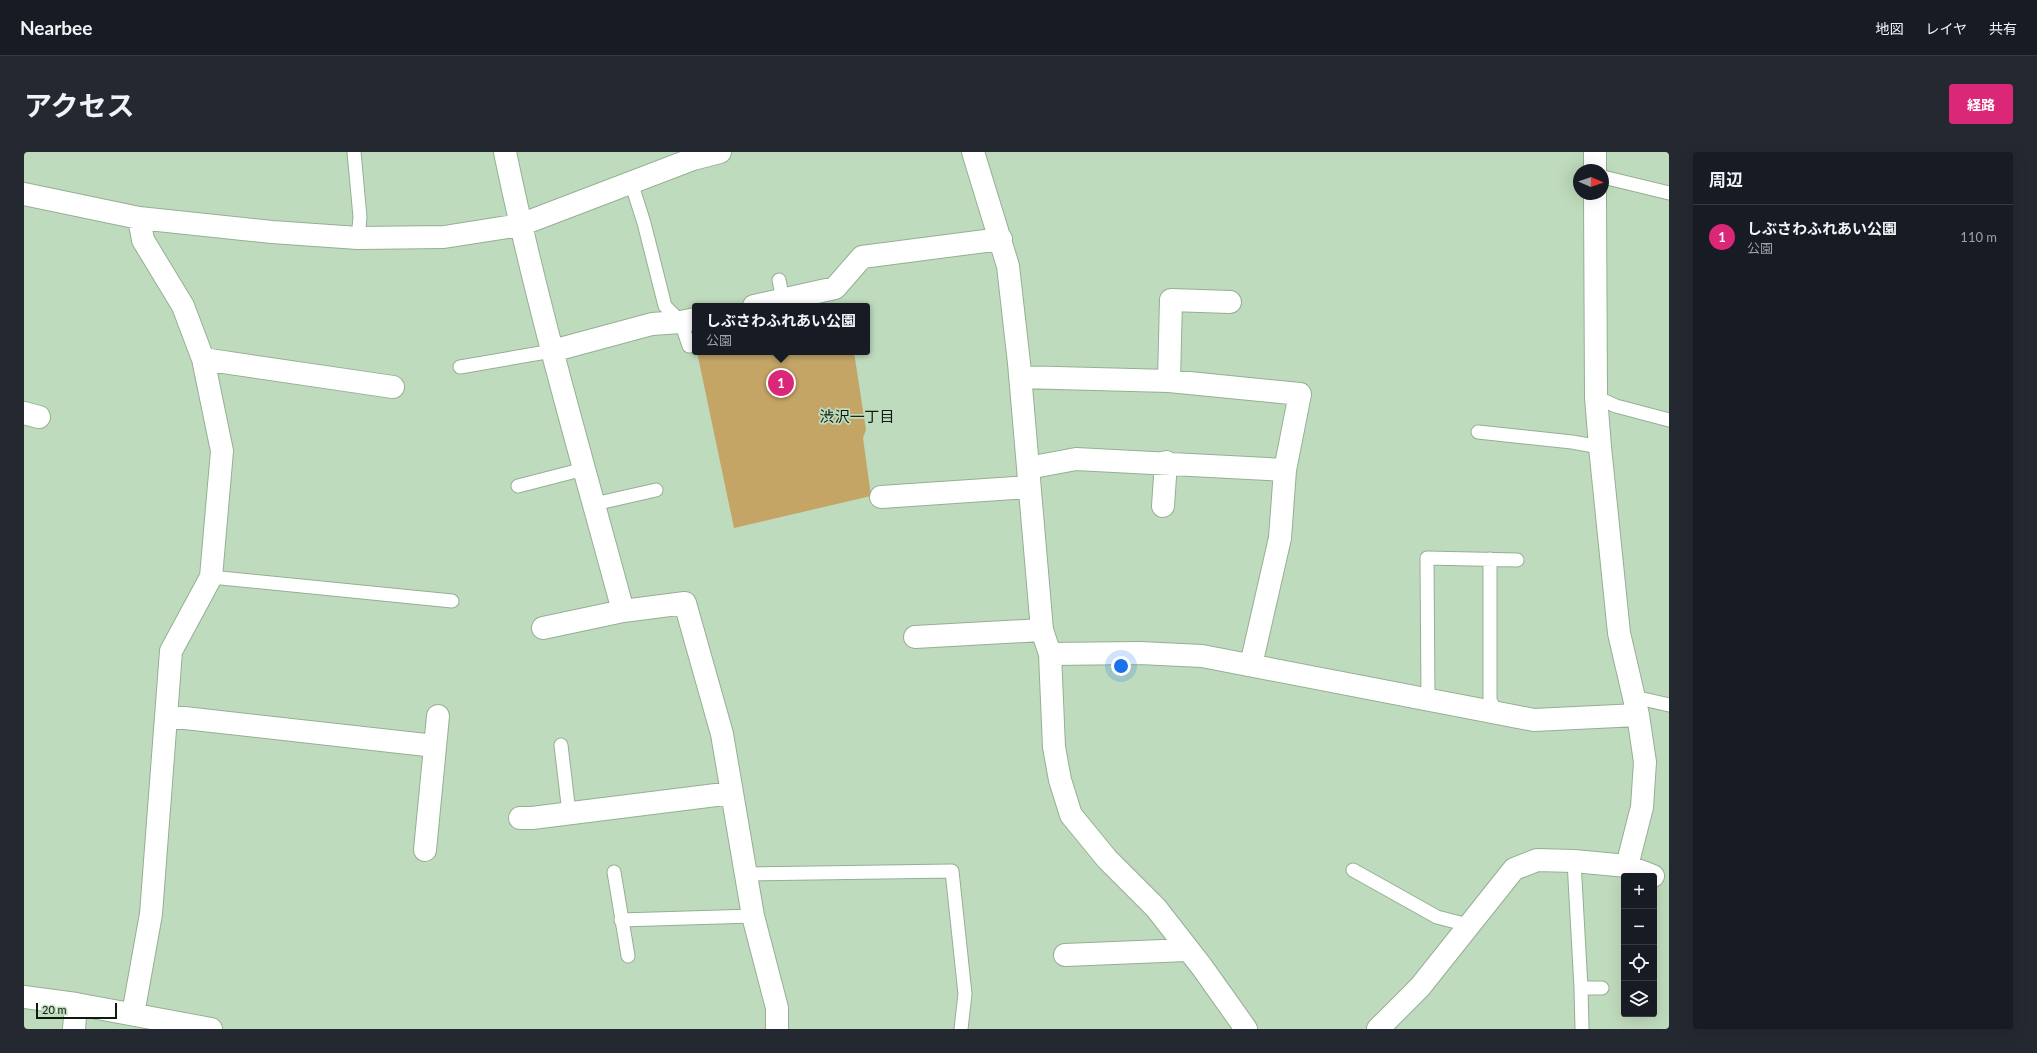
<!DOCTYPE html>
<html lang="ja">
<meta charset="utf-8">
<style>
:root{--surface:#171b24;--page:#242831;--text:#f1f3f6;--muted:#9ea1a6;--line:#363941;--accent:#db2777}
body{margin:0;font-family:Lato,"Noto Sans JP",sans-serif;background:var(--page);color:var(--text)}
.controls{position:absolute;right:12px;bottom:12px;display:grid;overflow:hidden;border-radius:4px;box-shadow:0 4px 16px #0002}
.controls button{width:36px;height:36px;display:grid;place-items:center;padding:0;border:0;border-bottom:1px solid var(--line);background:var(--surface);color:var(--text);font:20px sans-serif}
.compass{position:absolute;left:1549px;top:12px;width:36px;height:36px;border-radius:50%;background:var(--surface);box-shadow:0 4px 16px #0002;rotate:92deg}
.scale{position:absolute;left:12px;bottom:10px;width:81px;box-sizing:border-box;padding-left:4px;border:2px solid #0f190f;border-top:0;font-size:11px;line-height:14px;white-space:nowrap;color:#0f190f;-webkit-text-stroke:3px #bfdbbd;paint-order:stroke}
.you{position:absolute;left:1097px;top:514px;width:14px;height:14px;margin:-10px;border:3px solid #fff;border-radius:50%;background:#1a73e8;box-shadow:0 0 0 6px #1a73e833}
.badge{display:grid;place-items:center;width:26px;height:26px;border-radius:50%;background:var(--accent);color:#fff;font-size:13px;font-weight:700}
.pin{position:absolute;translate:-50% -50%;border:2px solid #fff;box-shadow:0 1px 4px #0006}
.popup{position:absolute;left:668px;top:151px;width:178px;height:52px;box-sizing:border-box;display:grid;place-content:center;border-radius:4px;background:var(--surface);filter:drop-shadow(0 1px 3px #0005);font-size:13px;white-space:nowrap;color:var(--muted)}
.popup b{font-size:15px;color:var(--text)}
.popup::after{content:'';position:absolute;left:50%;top:100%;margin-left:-8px;border:8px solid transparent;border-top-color:var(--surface)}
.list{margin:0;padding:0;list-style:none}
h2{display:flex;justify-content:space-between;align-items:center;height:52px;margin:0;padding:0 16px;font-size:17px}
h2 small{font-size:13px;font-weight:400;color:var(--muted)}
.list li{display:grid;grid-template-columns:26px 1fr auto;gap:12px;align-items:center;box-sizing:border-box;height:64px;padding:0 16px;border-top:1px solid var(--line)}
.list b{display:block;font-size:15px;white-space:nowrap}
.list p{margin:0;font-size:13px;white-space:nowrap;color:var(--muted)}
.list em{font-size:13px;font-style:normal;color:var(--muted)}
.icon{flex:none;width:22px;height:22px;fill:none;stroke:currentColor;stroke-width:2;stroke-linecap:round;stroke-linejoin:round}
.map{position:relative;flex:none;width:1645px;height:877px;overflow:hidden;border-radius:4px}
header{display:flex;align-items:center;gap:24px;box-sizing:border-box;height:56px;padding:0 20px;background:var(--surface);border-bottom:1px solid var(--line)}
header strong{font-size:19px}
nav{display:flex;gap:22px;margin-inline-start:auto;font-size:14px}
.intro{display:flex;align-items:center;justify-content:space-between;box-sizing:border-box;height:96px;padding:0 24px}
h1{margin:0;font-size:28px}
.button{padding:10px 18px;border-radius:4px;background:var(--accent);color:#fff;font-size:14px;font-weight:700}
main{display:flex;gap:24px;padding:0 24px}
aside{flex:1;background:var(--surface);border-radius:4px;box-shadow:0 4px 16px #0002}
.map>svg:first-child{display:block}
.green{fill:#c4a565}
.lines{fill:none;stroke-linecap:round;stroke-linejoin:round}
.service-casing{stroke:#95af93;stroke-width:15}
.minor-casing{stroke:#95af93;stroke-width:24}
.tertiary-casing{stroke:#95af93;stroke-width:24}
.service{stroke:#fff;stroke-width:13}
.minor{stroke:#fff;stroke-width:22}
.tertiary{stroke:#fff;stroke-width:22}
.labels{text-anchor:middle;stroke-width:3.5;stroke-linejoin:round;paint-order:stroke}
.neighbourhood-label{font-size:15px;fill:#0f190f;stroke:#bfdbbd}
</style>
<header>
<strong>Nearbee</strong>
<nav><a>地図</a><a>レイヤ</a><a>共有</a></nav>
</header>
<div class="intro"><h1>アクセス</h1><a class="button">経路</a></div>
<main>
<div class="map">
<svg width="1645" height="877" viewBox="0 0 1645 877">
<rect width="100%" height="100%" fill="#bfdbbd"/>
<path class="green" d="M673,200H830L842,278L839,286L847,344L710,376Z"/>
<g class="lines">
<g class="service-casing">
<path id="service" d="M330,0L336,65L334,86
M1579,25L1645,41
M607,30L620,71L641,154L657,170L665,194
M755,128L759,148
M436,215L528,199
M1572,245L1592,254L1645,268
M1454,280L1548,290L1576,295
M494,334L560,317
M570,352L632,338
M1466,407V548L1473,561
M187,425L428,449
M1610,545L1645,553
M1404,548L1403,406L1493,408
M537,593L545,661
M1550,709L1557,836L1558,877
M1329,718L1413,765L1444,773
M590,720L604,804
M721,722L928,719L941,842L937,877
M597,768L729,764
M1557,836H1578"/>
</g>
<g class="minor-casing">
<path id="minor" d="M481,0C513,155 558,307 599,459L661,451L698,582L729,764L753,856V877
M949,0L984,114L995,211L1018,478L1026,502L1030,595L1036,628L1047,663L1083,707L1132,756L1178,815L1222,877
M1571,0V18
M0,42L115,66L248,80L334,86L420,85L496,73L669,7L696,0
M1571,42L1572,245L1576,295L1595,481L1614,563L1621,610L1618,655L1603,714L1629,724
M730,154L811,136L838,105L977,87
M528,199L628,172L657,170L671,167
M179,207L369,235
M996,225L1145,229L1276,242L1261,318
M1145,229L1147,148L1206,150
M0,261L15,265
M1004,316L1052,307L1261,318L1256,386L1227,513
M857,345L1005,335
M1139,354L1142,310
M519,476L599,459
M891,485L1018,478
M1026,502L1116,501L1178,504L1510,568L1614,563
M143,564L411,594
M496,666H508L708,641
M401,698L414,564
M1041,803L1163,798
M0,845L52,852L187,877
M109,862L127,762L147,499L187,425L198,299L179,207L159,154L119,88L115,66
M50,877L52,852"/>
</g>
<g class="tertiary-casing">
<path id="tertiary" d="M1354,877L1396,835L1490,717L1513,708L1550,709L1603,714"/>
</g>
<use href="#service" class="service"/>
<use href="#minor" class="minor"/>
<use href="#tertiary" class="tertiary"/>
</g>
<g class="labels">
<g class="neighbourhood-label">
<text x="833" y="270">渋沢一丁目</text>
</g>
</g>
</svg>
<div class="controls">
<button>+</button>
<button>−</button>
<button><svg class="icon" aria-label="locate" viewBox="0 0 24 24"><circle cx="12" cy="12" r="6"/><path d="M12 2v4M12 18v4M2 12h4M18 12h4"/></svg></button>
<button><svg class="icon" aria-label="layers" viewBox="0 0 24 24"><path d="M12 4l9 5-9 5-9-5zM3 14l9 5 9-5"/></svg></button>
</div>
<svg class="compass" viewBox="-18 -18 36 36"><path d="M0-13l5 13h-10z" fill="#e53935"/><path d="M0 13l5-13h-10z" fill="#9ea1a6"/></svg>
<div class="scale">20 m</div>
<div class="you"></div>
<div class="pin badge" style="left:757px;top:231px">1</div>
<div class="popup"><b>しぶさわふれあい公園</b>公園</div>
</div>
<aside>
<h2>周辺<small></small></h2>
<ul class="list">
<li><span class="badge">1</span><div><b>しぶさわふれあい公園</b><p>公園</p></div><em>110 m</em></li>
</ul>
</aside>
</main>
